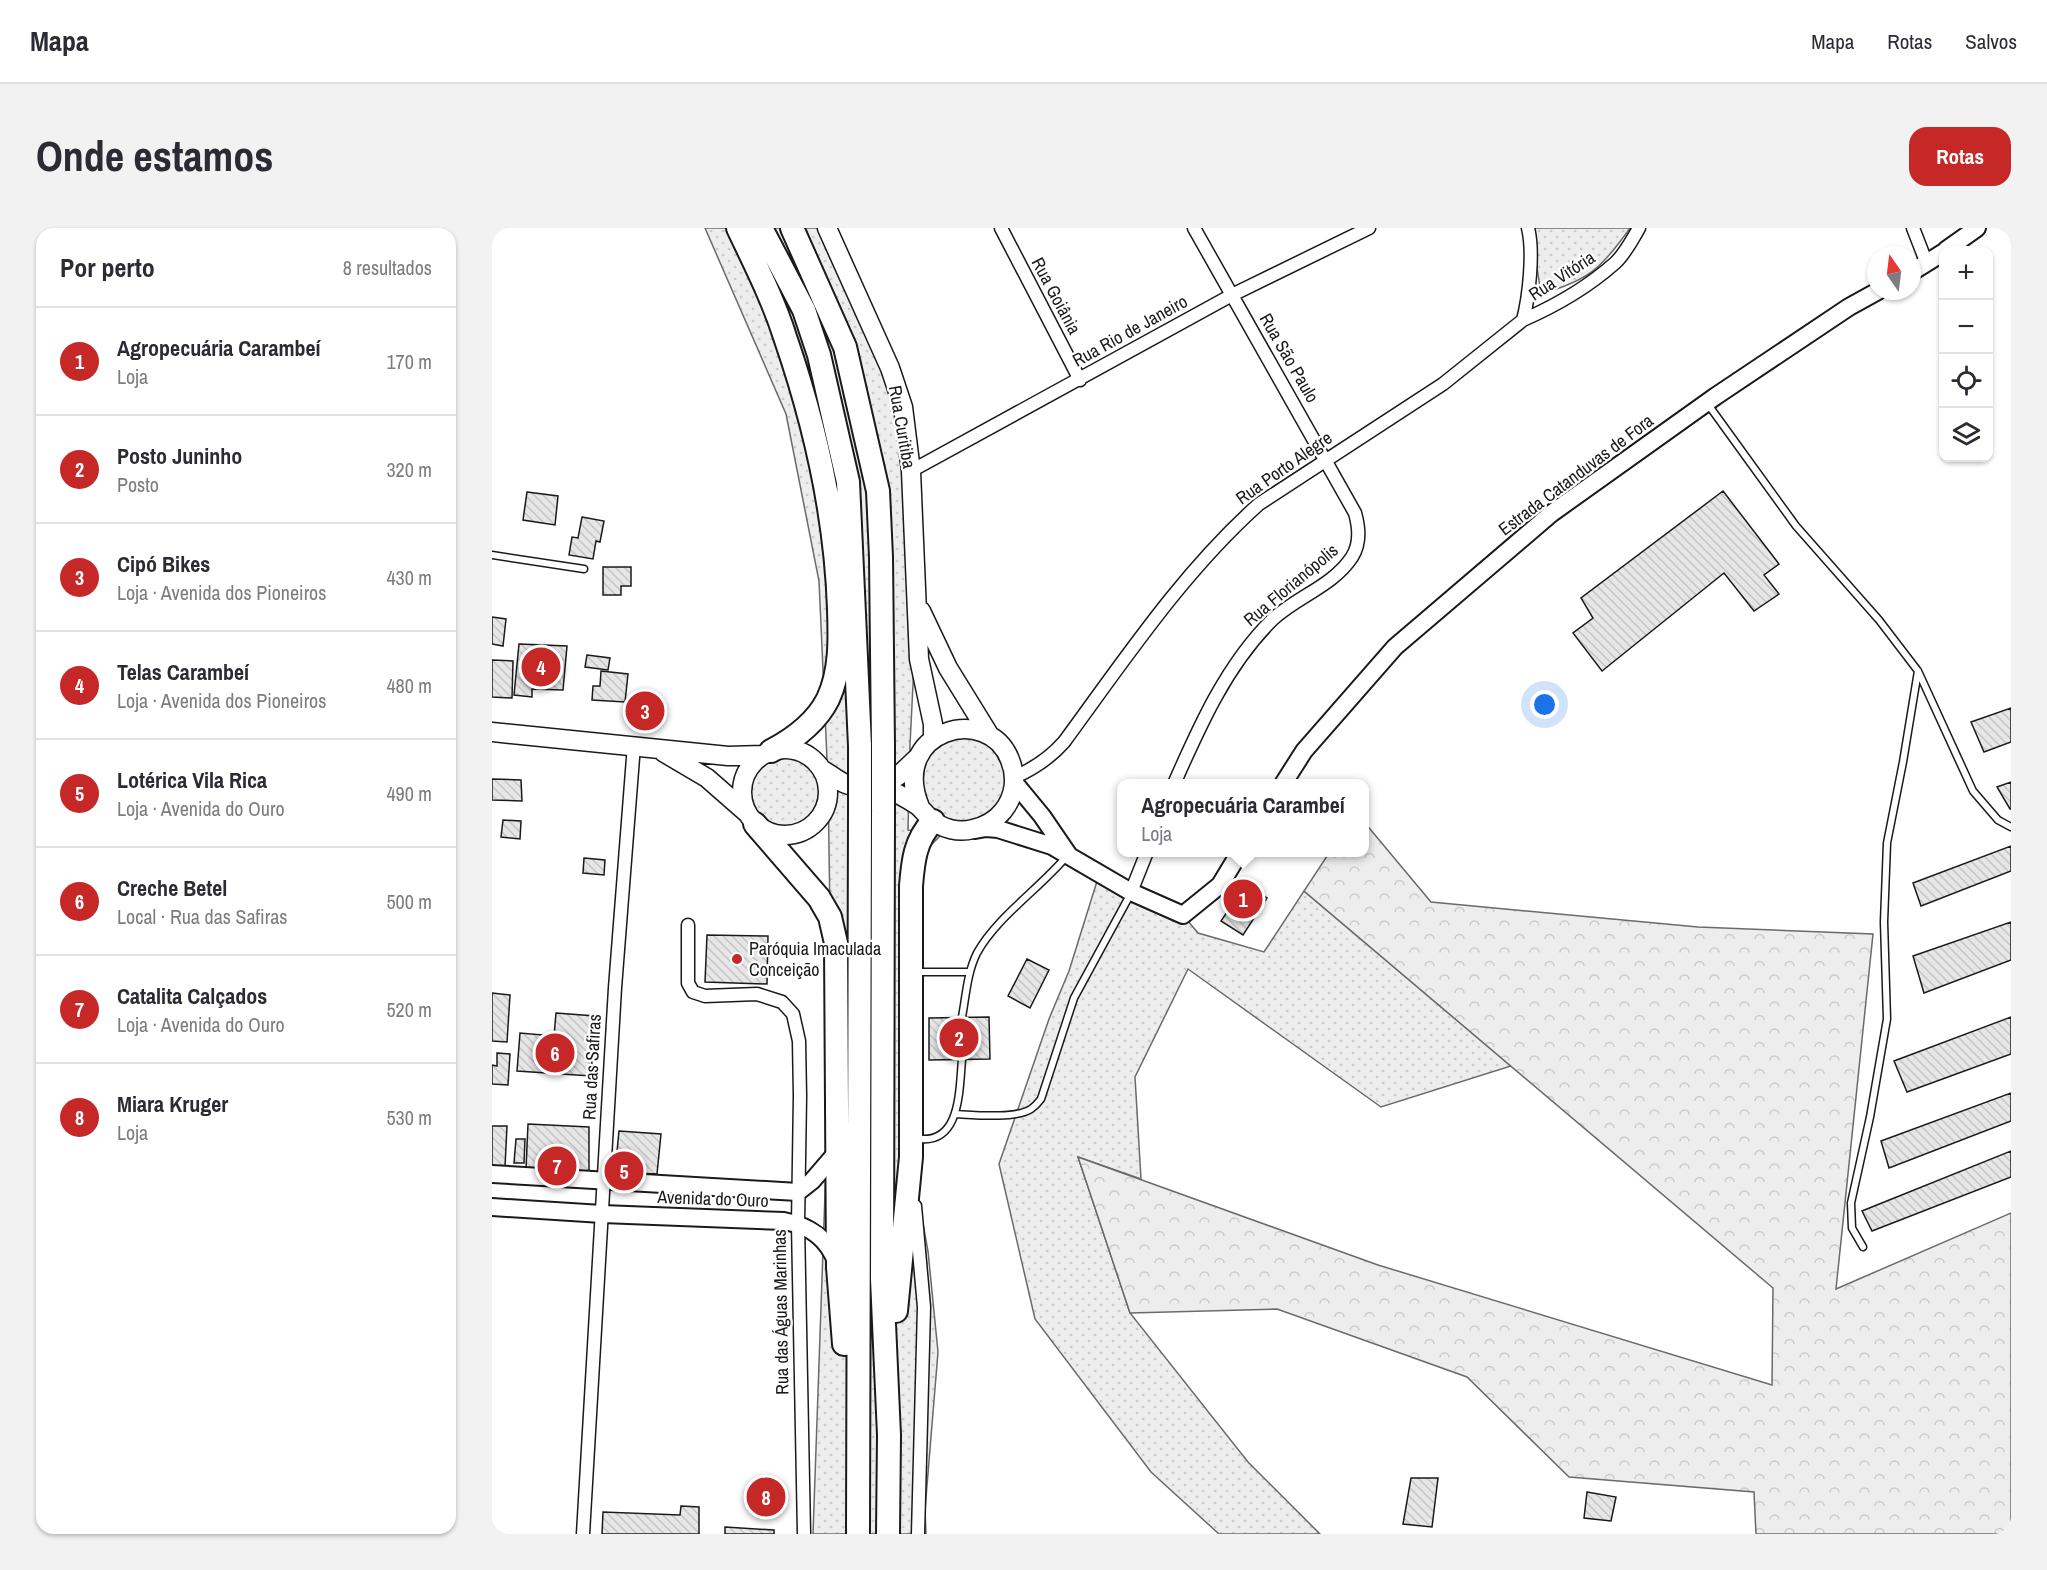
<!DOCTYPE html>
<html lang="pt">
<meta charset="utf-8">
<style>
:root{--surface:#fff;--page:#f2f2f3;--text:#2b2b33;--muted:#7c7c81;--line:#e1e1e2;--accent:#c62828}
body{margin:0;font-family:"Archivo Narrow",sans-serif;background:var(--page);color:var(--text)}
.controls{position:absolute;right:18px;top:18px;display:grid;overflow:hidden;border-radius:12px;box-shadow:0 2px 4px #0004}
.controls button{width:54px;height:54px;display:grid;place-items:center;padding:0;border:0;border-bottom:2px solid var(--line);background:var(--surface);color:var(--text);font:30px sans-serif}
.compass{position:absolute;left:1375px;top:18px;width:54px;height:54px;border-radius:50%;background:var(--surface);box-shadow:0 2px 4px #0004;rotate:346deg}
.you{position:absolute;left:1053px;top:477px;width:21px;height:21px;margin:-15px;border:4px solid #fff;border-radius:50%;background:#1a73e8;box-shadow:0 0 0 9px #1a73e833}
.badge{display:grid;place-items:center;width:39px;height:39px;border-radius:50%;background:var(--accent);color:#fff;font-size:20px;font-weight:700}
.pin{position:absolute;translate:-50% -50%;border:3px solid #fff;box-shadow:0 2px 6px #0006}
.popup{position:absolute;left:625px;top:551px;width:252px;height:78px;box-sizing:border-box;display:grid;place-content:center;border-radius:12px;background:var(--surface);filter:drop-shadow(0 2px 4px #0005);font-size:20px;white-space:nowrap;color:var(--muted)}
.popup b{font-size:22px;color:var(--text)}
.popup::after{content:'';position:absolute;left:50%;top:100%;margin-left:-12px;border:12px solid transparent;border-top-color:var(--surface)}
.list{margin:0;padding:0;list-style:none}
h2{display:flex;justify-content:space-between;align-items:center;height:78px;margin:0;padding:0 24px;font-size:26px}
h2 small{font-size:20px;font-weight:400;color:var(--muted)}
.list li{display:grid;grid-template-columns:39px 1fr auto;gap:18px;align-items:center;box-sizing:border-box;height:108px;padding:0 24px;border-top:2px solid var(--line)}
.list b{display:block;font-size:22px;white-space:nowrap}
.list p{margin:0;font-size:20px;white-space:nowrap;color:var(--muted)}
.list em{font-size:20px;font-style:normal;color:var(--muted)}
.icon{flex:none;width:33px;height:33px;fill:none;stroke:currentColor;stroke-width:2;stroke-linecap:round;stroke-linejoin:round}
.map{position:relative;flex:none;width:1519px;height:1306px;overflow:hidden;border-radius:18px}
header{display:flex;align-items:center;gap:36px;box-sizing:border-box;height:84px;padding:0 30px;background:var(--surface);border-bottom:2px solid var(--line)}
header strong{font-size:28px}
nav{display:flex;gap:33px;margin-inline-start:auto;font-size:21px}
.intro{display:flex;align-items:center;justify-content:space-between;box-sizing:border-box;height:144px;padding:0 36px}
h1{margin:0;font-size:42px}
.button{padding:15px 27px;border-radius:18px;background:var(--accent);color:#fff;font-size:21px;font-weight:700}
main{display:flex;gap:36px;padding:0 36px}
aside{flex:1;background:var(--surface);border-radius:18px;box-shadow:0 2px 4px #0004}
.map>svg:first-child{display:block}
.green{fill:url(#green-dots);stroke:#6a6a6a;stroke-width:1.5}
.forest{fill:url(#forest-crowns);stroke:#6a6a6a;stroke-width:1.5}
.building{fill:url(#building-back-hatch);stroke:#1a1a1a;stroke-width:1.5}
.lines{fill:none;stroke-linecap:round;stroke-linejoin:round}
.service-casing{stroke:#1a1a1a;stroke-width:9}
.minor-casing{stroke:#1a1a1a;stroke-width:15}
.tertiary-casing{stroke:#1a1a1a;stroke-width:20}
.secondary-casing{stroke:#1a1a1a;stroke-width:21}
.motorway-casing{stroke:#1a1a1a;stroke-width:26}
.service{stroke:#fff;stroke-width:6}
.minor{stroke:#fff;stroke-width:12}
.tertiary{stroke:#fff;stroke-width:16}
.secondary{stroke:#fff;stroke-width:18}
.motorway{stroke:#fff;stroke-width:22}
.motorway-bridge-casing{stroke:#1a1a1a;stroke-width:26;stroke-linecap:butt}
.motorway-bridge{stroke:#fff;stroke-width:22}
.poi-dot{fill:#c62828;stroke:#fff;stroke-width:2}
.labels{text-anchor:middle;stroke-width:4.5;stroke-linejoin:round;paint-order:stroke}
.street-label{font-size:18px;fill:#1a1a1a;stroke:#fff}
.poi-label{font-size:18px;fill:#1a1a1a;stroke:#fff;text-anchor:start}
</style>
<header>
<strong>Mapa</strong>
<nav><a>Mapa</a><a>Rotas</a><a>Salvos</a></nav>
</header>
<div class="intro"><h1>Onde estamos</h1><a class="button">Rotas</a></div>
<main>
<aside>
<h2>Por perto<small>8 resultados</small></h2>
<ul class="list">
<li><span class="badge">1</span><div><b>Agropecuária Carambeí</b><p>Loja</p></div><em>170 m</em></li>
<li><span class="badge">2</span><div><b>Posto Juninho</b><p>Posto</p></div><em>320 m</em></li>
<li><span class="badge">3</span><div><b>Cipó Bikes</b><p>Loja · Avenida dos Pioneiros</p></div><em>430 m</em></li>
<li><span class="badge">4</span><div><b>Telas Carambeí</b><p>Loja · Avenida dos Pioneiros</p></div><em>480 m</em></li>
<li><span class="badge">5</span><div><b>Lotérica Vila Rica</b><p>Loja · Avenida do Ouro</p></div><em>490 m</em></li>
<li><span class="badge">6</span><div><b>Creche Betel</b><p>Local · Rua das Safiras</p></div><em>500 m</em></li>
<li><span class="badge">7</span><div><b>Catalita Calçados</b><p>Loja · Avenida do Ouro</p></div><em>520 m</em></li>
<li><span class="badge">8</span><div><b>Miara Kruger</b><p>Loja</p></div><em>530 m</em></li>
</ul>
</aside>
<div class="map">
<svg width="1519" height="1306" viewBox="0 0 1519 1306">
<defs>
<pattern id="green-dots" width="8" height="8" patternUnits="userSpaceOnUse" patternTransform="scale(1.5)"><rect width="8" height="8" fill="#ededed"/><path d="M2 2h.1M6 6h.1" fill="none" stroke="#cbcbcb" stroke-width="1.8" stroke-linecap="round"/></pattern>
<pattern id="forest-crowns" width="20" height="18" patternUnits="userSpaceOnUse" patternTransform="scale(1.5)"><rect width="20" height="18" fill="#ededed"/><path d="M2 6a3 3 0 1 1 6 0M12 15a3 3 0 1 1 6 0" fill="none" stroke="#cbcbcb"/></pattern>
<pattern id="building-back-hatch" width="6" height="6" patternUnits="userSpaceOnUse" patternTransform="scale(1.5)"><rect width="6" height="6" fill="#e6e6e6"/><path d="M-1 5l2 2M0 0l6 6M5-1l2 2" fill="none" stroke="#c5c5c5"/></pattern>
</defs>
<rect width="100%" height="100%" fill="#fff"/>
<path class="green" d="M213,0H336L398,140L425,376L418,517L416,602L451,605L435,621L429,631L419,929L436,1023L446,1124L433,1282L434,1306H321L334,937L338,689L336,553L327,353L294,186Z
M1039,0H1138C1109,41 1097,52 1049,66Z
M463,503L497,509L521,557L490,598L442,591L424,538Z
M253 564a41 41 0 1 1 82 0a41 41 0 1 1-82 0Z
M606,650L691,687L706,705L772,724L812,663L1019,838L889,879L696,741L643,849L649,951L586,929L638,1085L756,1234L828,1306H727L659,1244L543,1091L507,936L557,791L577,743Z"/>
<path class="forest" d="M873,595L939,674L1206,699L1381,706L1344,1061L1519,985V1306H1264L1262,1264L1077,1249L975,1149L785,1081L638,1085L586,929L886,1037L1280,1157L1281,1060L812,663L837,625L873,624Z"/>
<path class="building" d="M1231,263L1287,336L1272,347L1287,366L1262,383L1232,345L1110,443L1081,405L1101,390L1089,370Z
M35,264L66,268L63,297L31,292Z
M90,289L112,293L108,314L104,313L101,331L77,327L80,309L86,310Z
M111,339H139V358H129V367H111Z
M0,389L14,391L11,418L0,416Z
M27,416L75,418L71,462L40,461V469L22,467Z
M95,427L118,430L116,442L93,439Z
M0,432L21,433L20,470L0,469Z
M109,443L136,446L133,474L100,472L101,458H108Z
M1519,480V514L1492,524L1479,494Z
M0,551L29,552L30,573L0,572Z
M1519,554V581H1518L1505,559Z
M11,592L29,593L28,611L9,609Z
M1519,618V643L1429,678L1421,655Z
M92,630L113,632L112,647L91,645Z
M754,656L775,670L751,707L729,693Z
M1519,694V732L1432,765L1421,728Z
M215,707L276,708L275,756L213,754Z
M535,731L557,742L538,780L516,768Z
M0,765L18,767L15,814L0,813Z
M64,785L103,788L99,848L25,843L28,805L62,808Z
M497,789L498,831L437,832V790Z
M1519,789V826L1415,864L1402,833Z
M5,825L18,826L16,857L0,856V837L5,838Z
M1519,865V893L1397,940L1389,913Z
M36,896L97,899V943L34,941Z
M0,898H15L13,939L0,938Z
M127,903L169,906L165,946L123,944Z
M24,911H33L32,935H22Z
M1519,923V949L1380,1003L1370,983Z
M919,1250H946L940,1299L911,1296Z
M1095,1264L1124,1269L1119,1293L1092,1290Z
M189,1278L207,1279V1306H110L111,1284L188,1287Z
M233,1299L282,1302V1306H233Z"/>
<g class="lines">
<g class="service-casing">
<path id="service" d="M1215,175L1304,298L1387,392L1426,443L1481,563L1506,592L1519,599
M0,327L92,341
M422,744H478
M470,789C474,768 475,745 485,725C504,690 548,660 574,629
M464,886C482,887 524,891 539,881C542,879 546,875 549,871L582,770L638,667
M422,910C469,920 467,863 470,832
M1371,1019L1360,1000L1359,975L1378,889L1395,791L1392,694L1395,615L1411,534L1426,443"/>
</g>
<g class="minor-casing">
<path id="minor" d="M509,0L588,152
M1421,0L1435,36
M1031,92C1063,78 1096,59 1123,35C1133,26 1140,12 1147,0
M419,243L740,67L877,0
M523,549C543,540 558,530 572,514C633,431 690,345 767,276L951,156L1031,92C1037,69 1042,24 1036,0
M682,556C708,497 735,436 781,391C806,368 841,358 860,329C869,315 867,299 863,285L702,0
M639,664L655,624
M196,697V755L201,764L213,768L265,766L290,774L301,786L307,813L308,868L306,996L312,1306
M423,978L432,1079L426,1306
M91,1306L123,760L142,517"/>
</g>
<g class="tertiary-casing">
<path id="tertiary" d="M1454,22L1485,0
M1420,44L1452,24
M522,554L550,588L576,626
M791,556L812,523L903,419L1060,285L1224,168L1357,79L1386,63
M483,602L494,600L506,601L560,618L639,664L691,687L728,657L748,624
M0,946L306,964L320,953L345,924
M0,979L110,986L292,993C318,998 336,1010 345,1036"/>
</g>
<g class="secondary-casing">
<path id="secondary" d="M335,0L398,140L411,179L419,243L427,431L441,496V511
M429,383L456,440L498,508
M0,504L236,528L270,527
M250 564a43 43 0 1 1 86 0a43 43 0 1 1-86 0Z
M171,524L215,550L255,585
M331,542C338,546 346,553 354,556C365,561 379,557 390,560C402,563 416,571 426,578C431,582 434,587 439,591C450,601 467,605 481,601C494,598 503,593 511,583C523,568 525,549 518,532C497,475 396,501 428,579
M389,559L406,548L425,530"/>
</g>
<g class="motorway-casing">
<path id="motorway" d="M246,0C263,36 281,71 293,109C323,196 344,289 347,381C348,411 349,443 336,471C324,495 302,511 279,523
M269,0L312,82L327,127L356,254L368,518
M300,0L353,119L386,263L389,329L391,518
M391,582L390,1051L397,1207L396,1306
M263,596L327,670L338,689L344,715L346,1039L352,1116
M404,1083L419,929V658C421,633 423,612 441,593
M366,1306L368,584"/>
</g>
<use href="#service" class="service"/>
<use href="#minor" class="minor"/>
<use href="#tertiary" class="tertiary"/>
<use href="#secondary" class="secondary"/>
<use href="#motorway" class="motorway"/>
<g class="motorway-bridge-casing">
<path id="motorway-bridge" d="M368,518V584
M391,518V582"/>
</g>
<use href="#motorway-bridge" class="motorway-bridge"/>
</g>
<circle class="poi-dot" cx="245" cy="731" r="6"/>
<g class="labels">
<g class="street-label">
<text transform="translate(1070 48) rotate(-33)" y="6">Rua Vitória</text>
<text transform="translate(564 68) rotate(62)" y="6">Rua Goiânia</text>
<text transform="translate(638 103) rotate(-29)" y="6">Rua Rio de Janeiro</text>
<text transform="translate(797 130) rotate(60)" y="6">Rua São Paulo</text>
<text transform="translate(410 199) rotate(80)" y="6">Rua Curitiba</text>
<text transform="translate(792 240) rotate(-35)" y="6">Rua Porto Alegre</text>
<text transform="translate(1084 247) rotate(-37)" y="6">Estrada Catanduvas de Fora</text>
<text transform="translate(799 357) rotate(-40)" y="6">Rua Florianópolis</text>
<text transform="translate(100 839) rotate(-87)" y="6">Rua das Safiras</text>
<text transform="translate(221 971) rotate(2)" y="6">Avenida do Ouro</text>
<text transform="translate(289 1084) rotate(-91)" y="6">Rua das Águas Marinhas</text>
</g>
<g class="poi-label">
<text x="257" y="727">Paróquia Imaculada<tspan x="257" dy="21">Conceição</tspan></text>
</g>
</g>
</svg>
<div class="controls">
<button>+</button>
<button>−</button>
<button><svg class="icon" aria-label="locate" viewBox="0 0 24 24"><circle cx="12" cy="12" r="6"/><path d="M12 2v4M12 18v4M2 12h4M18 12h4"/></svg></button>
<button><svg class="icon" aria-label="layers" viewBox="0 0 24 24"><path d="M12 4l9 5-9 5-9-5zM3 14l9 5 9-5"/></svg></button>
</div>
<svg class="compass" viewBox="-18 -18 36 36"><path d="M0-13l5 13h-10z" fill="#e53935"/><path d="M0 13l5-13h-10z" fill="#7c7c81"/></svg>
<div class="you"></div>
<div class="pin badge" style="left:751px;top:671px">1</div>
<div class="popup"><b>Agropecuária Carambeí</b>Loja</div>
<div class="pin badge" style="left:467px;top:810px">2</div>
<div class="pin badge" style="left:153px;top:483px">3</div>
<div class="pin badge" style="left:49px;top:439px">4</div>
<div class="pin badge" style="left:132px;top:943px">5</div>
<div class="pin badge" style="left:63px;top:825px">6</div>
<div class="pin badge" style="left:65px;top:938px">7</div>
<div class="pin badge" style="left:274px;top:1269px">8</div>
</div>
</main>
